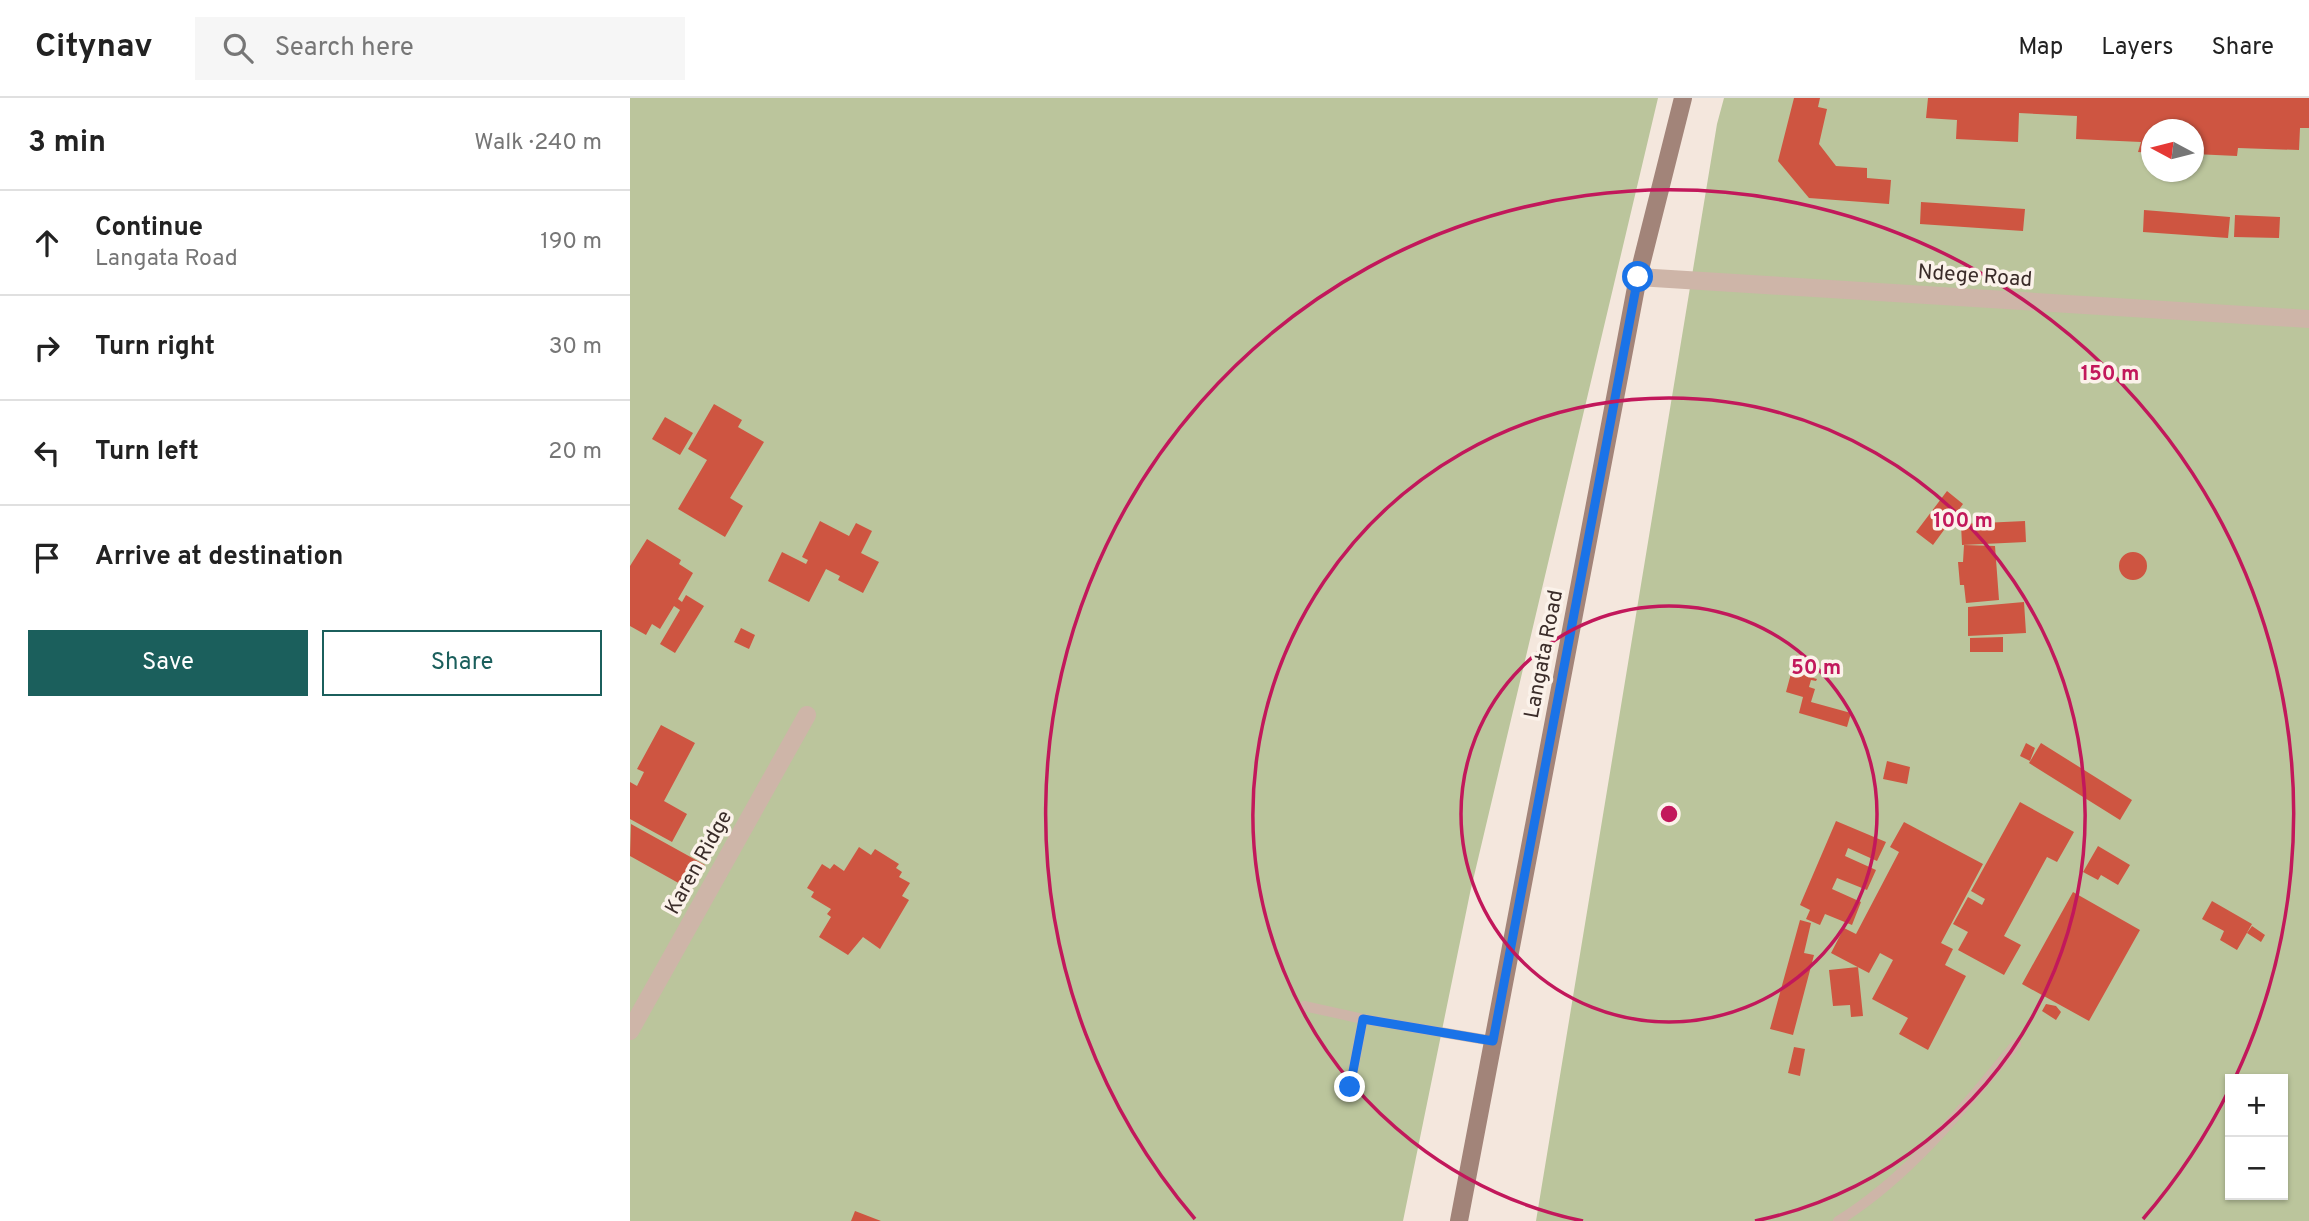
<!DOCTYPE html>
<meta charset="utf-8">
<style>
:root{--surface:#fff;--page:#f6f6f6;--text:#222;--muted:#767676;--line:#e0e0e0;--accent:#1b5f5c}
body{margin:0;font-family:Overpass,sans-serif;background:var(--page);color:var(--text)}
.controls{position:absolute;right:21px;bottom:21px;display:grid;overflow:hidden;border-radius:0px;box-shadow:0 2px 5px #0004}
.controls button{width:63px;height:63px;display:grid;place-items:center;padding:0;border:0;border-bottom:2px solid var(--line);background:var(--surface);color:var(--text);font:35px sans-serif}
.compass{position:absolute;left:1511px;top:21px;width:63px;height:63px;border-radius:50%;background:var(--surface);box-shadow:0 2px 5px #0004;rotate:277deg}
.stop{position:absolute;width:21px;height:21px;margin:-16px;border:5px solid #1a73e8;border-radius:50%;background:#fff}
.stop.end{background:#1a73e8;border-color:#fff;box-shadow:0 2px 7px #0008}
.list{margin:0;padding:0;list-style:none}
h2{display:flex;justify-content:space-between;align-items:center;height:91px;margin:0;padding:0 28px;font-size:30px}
h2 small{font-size:23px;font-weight:400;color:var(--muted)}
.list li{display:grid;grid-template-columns:46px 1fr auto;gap:21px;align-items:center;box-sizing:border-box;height:105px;padding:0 28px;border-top:2px solid var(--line)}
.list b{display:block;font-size:26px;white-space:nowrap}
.list p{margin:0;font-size:23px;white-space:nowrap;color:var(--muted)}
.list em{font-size:23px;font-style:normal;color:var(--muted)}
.actions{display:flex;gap:14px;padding:21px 28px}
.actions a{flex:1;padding:16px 0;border:2px solid var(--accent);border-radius:0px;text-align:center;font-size:24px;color:var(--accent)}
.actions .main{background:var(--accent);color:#fff}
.icon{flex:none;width:38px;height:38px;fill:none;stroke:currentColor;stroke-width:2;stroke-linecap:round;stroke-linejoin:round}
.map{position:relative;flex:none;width:1679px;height:1123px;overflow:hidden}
header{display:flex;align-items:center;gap:42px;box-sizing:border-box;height:98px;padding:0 35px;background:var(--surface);border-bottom:2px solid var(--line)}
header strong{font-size:33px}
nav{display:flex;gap:38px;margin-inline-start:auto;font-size:24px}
.search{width:490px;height:63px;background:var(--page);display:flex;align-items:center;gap:18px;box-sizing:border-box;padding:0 24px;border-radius:0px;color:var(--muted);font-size:26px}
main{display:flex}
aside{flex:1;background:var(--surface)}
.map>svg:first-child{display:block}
.green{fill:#bbc59c;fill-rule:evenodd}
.building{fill:#ce5541}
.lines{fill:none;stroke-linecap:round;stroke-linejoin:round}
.service{stroke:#ceb5a8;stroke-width:10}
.minor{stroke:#ceb5a8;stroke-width:18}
.secondary{stroke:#a28479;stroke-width:18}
.route{stroke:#1a73e8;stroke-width:9}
.ring{fill:none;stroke:#c2185b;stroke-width:3.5}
.labels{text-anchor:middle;stroke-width:7;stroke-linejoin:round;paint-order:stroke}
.street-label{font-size:21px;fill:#3a2c29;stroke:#fbf2ea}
.centre{fill:#c2185b;stroke:#fbf2ea;stroke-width:3.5}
.ring-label{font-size:21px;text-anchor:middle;font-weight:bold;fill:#c2185b;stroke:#fbf2ea;stroke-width:7;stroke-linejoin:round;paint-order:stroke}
</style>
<header>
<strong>Citynav</strong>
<div class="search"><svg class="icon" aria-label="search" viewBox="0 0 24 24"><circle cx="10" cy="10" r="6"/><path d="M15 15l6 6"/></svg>Search here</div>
<nav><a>Map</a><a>Layers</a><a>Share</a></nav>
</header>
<main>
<aside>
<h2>3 min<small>Walk · 240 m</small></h2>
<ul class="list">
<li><svg class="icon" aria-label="ahead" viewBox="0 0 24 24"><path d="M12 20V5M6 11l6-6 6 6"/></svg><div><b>Continue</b><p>Langata Road</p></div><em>190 m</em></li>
<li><svg class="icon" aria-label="right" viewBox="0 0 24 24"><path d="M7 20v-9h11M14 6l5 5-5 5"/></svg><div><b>Turn right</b></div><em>30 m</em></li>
<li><svg class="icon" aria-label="left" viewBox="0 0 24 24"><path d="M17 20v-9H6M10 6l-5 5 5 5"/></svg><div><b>Turn left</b></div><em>20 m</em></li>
<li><svg class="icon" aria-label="arrive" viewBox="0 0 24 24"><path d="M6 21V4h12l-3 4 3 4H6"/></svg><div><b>Arrive at destination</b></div></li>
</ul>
<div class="actions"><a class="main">Save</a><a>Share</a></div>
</aside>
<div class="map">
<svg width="1679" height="1123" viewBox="0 0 1679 1123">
<rect width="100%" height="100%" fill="#f4e7dd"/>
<path class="green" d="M0,0H1028L840,795L773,1123H0Z
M1094,0H1679V1123H906L1087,26ZM1521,32H1563V74H1521ZM1600,981H1653V1097H1600Z"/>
<path class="building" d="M1164,0H1190L1188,9L1197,11L1189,46L1206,68L1237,70V80L1261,82L1259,106L1179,100L1148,63Z
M1298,0H1679V30H1670L1669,52L1608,50L1607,58L1564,56V32H1521V55L1508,54L1511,44L1446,41L1447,18L1389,15L1388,44L1326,41L1327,22L1296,20Z
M1291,104L1395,111L1393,133L1290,126Z
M1514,112L1600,119L1598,140L1513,134Z
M1605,117L1650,119L1649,140L1604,139Z
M84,306L112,322L108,329L134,344L100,400L113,408L95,439L48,411L77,362L58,351Z
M35,319L63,335L50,357L22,341Z
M1317,393L1333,406L1303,447L1286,434Z
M190,423L219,438L226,425L242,433L231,455L249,464L233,495L208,482L210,478L196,471L179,504L138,483L152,454L176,466L178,462L172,459Z
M1395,423L1396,444L1332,447L1331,426Z
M17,441L51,462L49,466L63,475L48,501L52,504L56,497L74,508L45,555L30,546L50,512L44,508L30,531L22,526L16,537L0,528V468Z
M1334,447L1365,448L1369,502L1336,505L1334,487H1330L1328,464H1333Z
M1489 468a14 14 0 1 1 28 0a14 14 0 1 1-28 0Z
M1394,504L1396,535L1338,538V509Z
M111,530L125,537L119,551L104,544Z
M1373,539V554H1340V540Z
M1166,557L1184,562L1180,579L1187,581L1186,583L1181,582L1179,589L1185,591L1181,604L1221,615L1217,629L1169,615L1173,599L1156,594Z
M31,627L65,645L34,703L57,716L42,744L0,721V684L7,688L14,674L7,671Z
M1396,645L1405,650L1400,663L1390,658Z
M1411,645L1502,702L1490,722L1399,665Z
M1257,663L1280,669L1277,686L1253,681Z
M1390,704L1444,734L1427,764L1417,759L1374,838L1391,847L1374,877L1328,852L1338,834L1323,826L1338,799L1352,807L1355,801L1341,793Z
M1206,723L1256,744L1247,763L1218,750L1215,758L1246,772L1237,792L1207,780L1202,791L1231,804L1222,827L1195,816L1190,827L1176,821L1180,812L1170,807Z
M1274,724L1353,766L1311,845L1323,851L1315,867L1336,878L1298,952L1269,936L1278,920L1242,901L1263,862L1250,855L1239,875L1201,855L1214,830L1226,836L1269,754L1260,749Z
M1,726L75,767L61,792L0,758Z
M1468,748L1500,767L1488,787L1471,777L1468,782L1453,774Z
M229,749L241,757L245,751L269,766L266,770L272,774L269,779L280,785L272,798L279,802L250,851L233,839L218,857L189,839L201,819L197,816L201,811L181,799L184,794L177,790L192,766L200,771L204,766L214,773Z
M1443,794L1510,832L1459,923L1392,886Z
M1582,803L1622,826L1607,852L1590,842L1594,833L1572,821Z
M1170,822L1181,825L1174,855L1184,857L1163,937L1140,931Z
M1622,828L1635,837L1631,844L1617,835Z
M1228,869L1233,918L1221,919L1220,907L1203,908L1199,872Z
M1416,906L1426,908L1431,914L1426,922L1412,913Z
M1164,949L1175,951L1170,978L1158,975Z
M225,1113L251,1123H221Z"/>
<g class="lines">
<path class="service" d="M674,908L733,921L720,989
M733,921L863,943
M1208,1123C1279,1079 1333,1011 1386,946"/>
<path class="minor" d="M1008,179L1679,221
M0,933L177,617"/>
<path class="secondary" d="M829,1123L1008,179L1053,0"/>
</g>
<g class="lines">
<path class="route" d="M720,989L733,921L863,943L1008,179"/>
</g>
<g class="ring">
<circle cx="1039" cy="716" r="208"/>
<path d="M953 1123A416 416 0 1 1 1125 1123"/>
<path d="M1600 990A624 624 0 0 1 1513 1121M565 1121A624 624 0 1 1 1605 980"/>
</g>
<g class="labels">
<g class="street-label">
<text transform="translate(1345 177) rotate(4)" y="7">Ndege Road</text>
<text transform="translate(913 556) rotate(-79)" y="7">Langata Road</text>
<text transform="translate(68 764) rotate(-61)" y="7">Karen Ridge</text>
</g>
</g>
<circle cx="1039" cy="716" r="10" class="centre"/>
<g class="ring-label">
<text x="1480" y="282">150 m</text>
<text x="1333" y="429">100 m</text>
<text x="1186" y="576">50 m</text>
</g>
</svg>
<div class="controls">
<button>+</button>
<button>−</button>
</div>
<svg class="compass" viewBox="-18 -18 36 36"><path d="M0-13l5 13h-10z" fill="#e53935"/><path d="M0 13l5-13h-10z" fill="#767676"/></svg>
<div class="stop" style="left:1008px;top:179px"></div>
<div class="stop end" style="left:720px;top:989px"></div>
</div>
</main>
